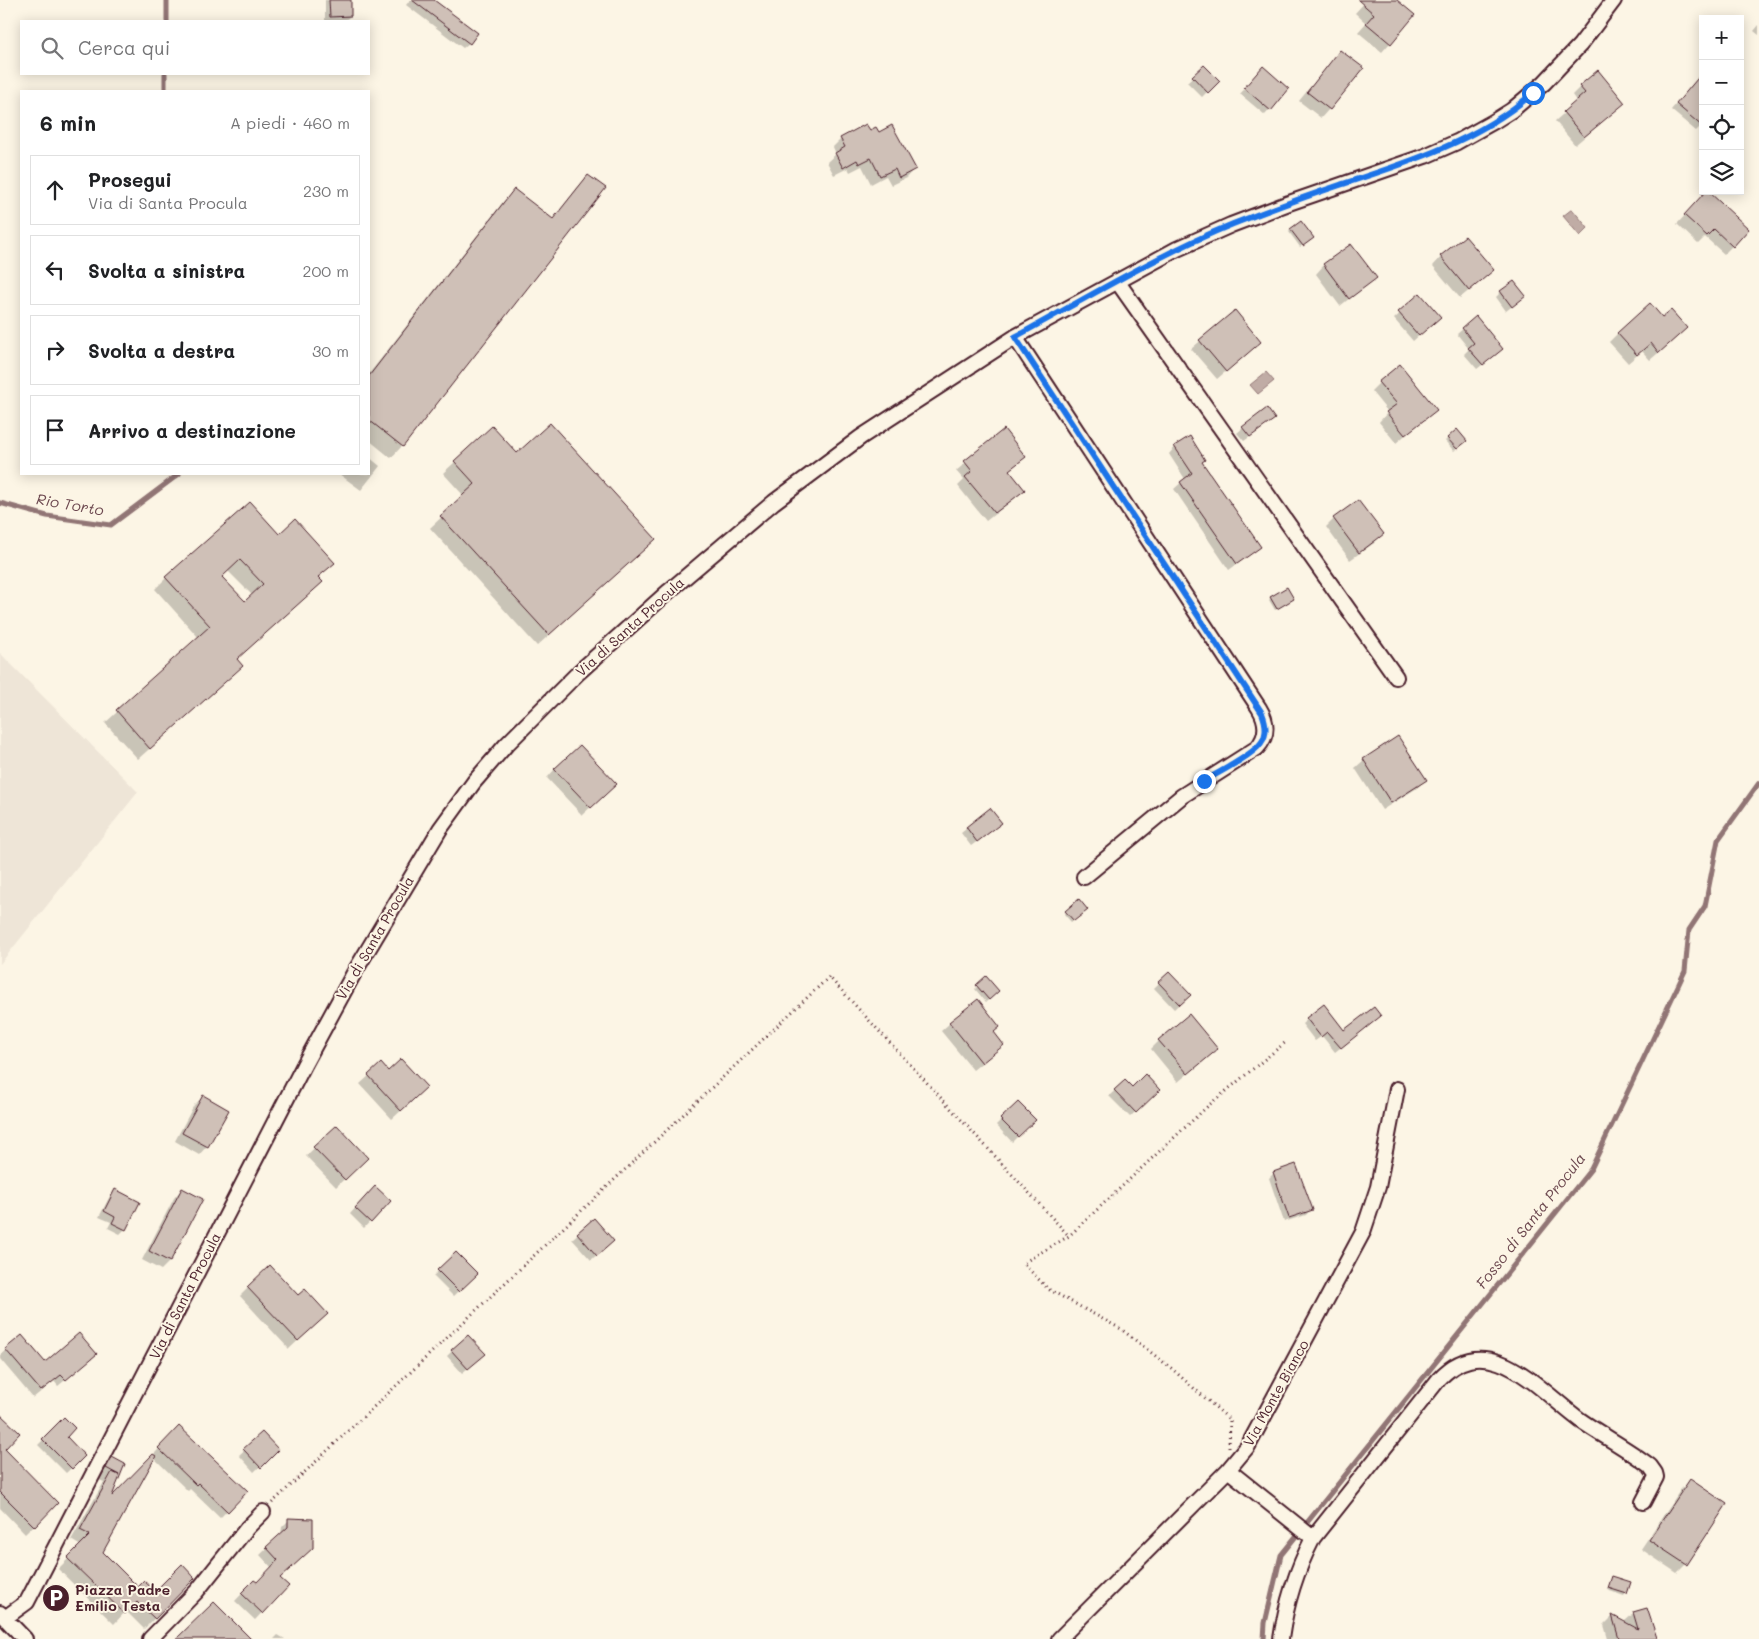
<!DOCTYPE html>
<html lang="it">
<meta charset="utf-8">
<style>
:root{--surface:#fff;--page:#f2f2f2;--text:#202124;--muted:#757577;--line:#e0e0e0}
body{margin:0;font-family:Mali,sans-serif;background:var(--page);color:var(--text)}
.controls{position:absolute;right:15px;top:15px;display:grid;overflow:hidden;border-radius:0px;box-shadow:0 2px 12px #0003}
.controls button{width:45px;height:45px;display:grid;place-items:center;padding:0;border:0;border-bottom:1px solid var(--line);background:var(--surface);color:var(--text);font:25px sans-serif}
.stop{position:absolute;width:15px;height:15px;margin:-11px;border:4px solid #1a73e8;border-radius:50%;background:#fff}
.stop.end{background:#1a73e8;border-color:#fff;box-shadow:0 1px 5px #0008}
.list{margin:0;padding:0;list-style:none}
h2{display:flex;justify-content:space-between;align-items:center;height:65px;margin:0;padding:0 20px;font-size:21px}
h2 small{font-size:16px;font-weight:400;color:var(--muted)}
.list li{display:grid;grid-template-columns:32px 1fr auto;gap:15px;align-items:center;box-sizing:border-box;height:70px;margin:0 10px 10px;padding:0 10px;border:1px solid var(--line);border-radius:0px}
.list b{display:block;font-size:19px;white-space:nowrap}
.list p{margin:0;font-size:16px;white-space:nowrap;color:var(--muted)}
.list em{font-size:16px;font-style:normal;color:var(--muted)}
.icon{flex:none;width:28px;height:28px;fill:none;stroke:currentColor;stroke-width:2;stroke-linecap:round;stroke-linejoin:round}
.map{position:relative;flex:none;width:1759px;height:1639px;overflow:hidden}
.search{position:absolute;background:var(--surface);box-shadow:0 2px 12px #0003;left:20px;top:20px;width:350px;height:55px;display:flex;align-items:center;gap:12px;box-sizing:border-box;padding:0 18px;border-radius:0px;color:var(--muted);font-size:19px}
.panel{position:absolute;background:var(--surface);box-shadow:0 2px 12px #0003;left:20px;top:90px;width:350px;height:385px;border-radius:0px}
.map>svg:first-child{display:block}
.built{fill:#eee5d7}
.water{fill:#c0aca5;stroke:#917474}
.shadow{fill:#0003;fill-rule:evenodd}
.lines{fill:none;stroke-linecap:round;stroke-linejoin:round}
.stream{stroke:#917474;stroke-width:5}
.building{fill:#cfc0b7;stroke:#4a1f2b;fill-rule:evenodd}
.street-casing{stroke:#4a1f2b;stroke-width:18}
.path{stroke:#4a1f2b;stroke-width:3;stroke-dasharray:1 4;stroke-linecap:butt}
.street{stroke:#fcf5e5;stroke-width:14}
.route{stroke:#1a73e8;stroke-width:6}
.labels{text-anchor:middle;stroke-width:4;stroke-linejoin:round;paint-order:stroke}
.street-label{font-size:14px;fill:#4a1f2b;stroke:#fcf5e5}
.poi-label{font-size:14px;font-weight:bold;fill:#4a1f2b;stroke:#fcf5e5;text-anchor:start}
.water-label{font-size:15px;font-style:italic;fill:#6d4950;stroke:#fcf5e5}
</style>
<div class="map">
<svg width="1759" height="1639" viewBox="0 0 1759 1639">
<rect width="100%" height="100%" fill="#fcf5e5"/>
<filter id="ink" filterUnits="userSpaceOnUse"><feTurbulence type="fractalNoise" baseFrequency=".02" numOctaves="2"/><feDisplacementMap in="SourceGraphic" scale="10" xChannelSelector="R" yChannelSelector="G"/><feConvolveMatrix kernelMatrix="1 2 1 2 8 2 1 2 1" color-interpolation-filters="sRGB"/></filter>
<g filter="url(#ink)">
<path class="built" d="M0,653L138,792L0,964Z"/>
<path class="water" d="M1572,209L1588,228L1580,236L1563,216Z
M1266,372L1274,381L1258,394L1250,385Z"/>
<path class="shadow" d="M350,0V16L345,21H325V0Z
M410,0H432L469,43L463,48L406,5Z
M1367,0H1395L1390,43L1382,52L1358,32L1366,23L1355,13Z
M1759,25V35L1754,31Z
M1340,51L1329,109L1321,118L1299,101Z
M1204,66L1218,81L1202,97L1187,82Z
M1258,74L1288,89L1265,115L1240,94Z
M1691,86L1703,124L1696,131L1671,110Z
M1580,87L1615,111L1575,145L1555,121L1577,102L1572,95Z
M869,132L914,169L906,178L891,185L886,176L871,184L862,166L850,172L848,168L834,175L827,162L836,154L833,147L841,139Z
M588,176L402,446L391,458L369,440V374L503,202L514,191L552,220L577,188Z
M1699,200L1732,246L1724,254L1705,237L1698,244L1677,224Z
M1291,230L1310,240L1300,247L1289,232Z
M1441,257L1484,278L1460,298L1433,266Z
M1324,265L1375,278L1340,306L1316,274Z
M1501,292L1519,301L1506,311L1496,297Z
M1420,295L1434,322L1413,341L1394,319Z
M1234,312L1260,342L1217,379L1191,349Z
M1476,318L1496,354L1477,369L1464,354L1469,349L1457,334Z
M1662,319L1677,337L1650,360L1642,351L1628,363L1609,342L1618,333Z
M1379,383L1435,410L1396,443L1379,422L1388,412L1371,391Z
M1268,424L1244,441L1237,433L1243,428Z
M1004,431L1024,457L1008,471L1015,498L986,521L958,486L964,480L956,471Z
M1456,431L1465,441L1454,451L1445,441Z
M1175,447L1201,462L1260,547L1229,570L1174,489L1185,479L1169,454Z
M517,455L643,550L537,646L430,528L464,496L443,473L455,462Z
M369,457L380,466L361,490L339,474H369Z
M1334,519L1382,534L1374,543L1350,560L1326,527Z
M279,536L333,563L236,660L230,677L138,759L105,723L199,638L155,589L166,578ZM228,571L253,596L245,603L221,578Z
M1271,598L1290,601L1275,610L1269,600Z
M1364,760L1425,780L1417,788L1382,810L1355,768Z
M555,769L607,792L582,815L547,778Z
M990,810L995,828L971,846L961,833Z
M1066,912H1084L1071,922L1064,914Z
M986,978L998,991L986,1002L975,989Z
M1159,983L1189,995L1174,1009L1154,988Z
M1323,1006L1344,1031L1374,1021L1335,1052L1322,1036L1315,1041L1302,1024Z
M950,1023L993,1033L994,1053L973,1070L941,1031Z
M1159,1041L1208,1057L1178,1082L1151,1049Z
M381,1065L388,1073L417,1096L392,1119L360,1084Z
M1125,1081L1132,1088L1158,1090L1130,1117L1109,1096Z
M203,1097L207,1146L199,1155L175,1141L194,1105Z
M1018,1103L1034,1120L1012,1142L996,1125Z
M336,1127L366,1158L336,1187L306,1156Z
M1274,1173L1311,1209L1306,1215L1284,1222L1269,1178Z
M182,1189L169,1262L161,1270L142,1260L174,1198Z
M115,1190L125,1229L120,1234L108,1228L111,1222L99,1217L110,1196Z
M369,1193L389,1201L364,1228L350,1214Z
M593,1220L607,1246L591,1260L572,1239Z
M456,1254L476,1274L453,1296L433,1276Z
M248,1288L298,1297L318,1322L289,1349L240,1296Z
M22,1337L44,1363L88,1361L58,1386L54,1381L33,1398L0,1359V1356Z
M452,1351L479,1359L462,1373L447,1356Z
M0,1415L3,1449L57,1503L25,1534L0,1508Z
M64,1419L65,1437L84,1456L66,1473L38,1445Z
M179,1428L246,1491L220,1518L190,1489L188,1491L154,1458L101,1552L138,1589L155,1593L194,1578L144,1629L126,1611L114,1624L58,1569L81,1546L71,1540L104,1482L97,1479L102,1468L112,1458L124,1465L109,1501Z
M262,1434L277,1450L254,1472L239,1455Z
M1690,1481L1726,1504L1686,1564L1677,1573L1641,1549L1681,1489Z
M289,1520L311,1547L279,1578L287,1586L255,1620L235,1601L254,1581L257,1584L272,1568L260,1555L281,1535L282,1527Z
M1612,1578L1626,1593L1624,1596L1607,1590Z
M1634,1613L1656,1639H1608L1604,1625L1612,1617L1626,1624L1625,1621Z
M278,1635L285,1639H274Z"/>
<g class="lines">
<path class="stream" d="M167,21V0
M165,91V74
M0,503L47,516L111,525L179,474
M1264,1639L1265,1623L1281,1555L1591,1169L1685,971L1689,930L1705,906L1718,840L1759,783"/>
</g>
<path class="building" d="M329,0H351V16L330,17Z
M412,0H434L478,33L470,44Z
M1358,0H1397L1415,15L1391,44L1366,23L1374,14Z
M1340,50L1364,68L1330,110L1307,92Z
M1204,65L1220,81L1208,93L1192,76Z
M1263,66L1289,89L1271,111L1244,88Z
M1598,70L1625,103L1584,137L1563,112L1585,93L1579,86Z
M1703,72V127L1676,104Z
M866,124L870,130L876,127L879,132L892,125L916,169L899,178L895,169L880,176L871,158L859,164L857,160L843,168L835,153L845,147L840,138Z
M588,175L606,188L403,447L369,420V376L514,189L553,219Z
M1706,191H1708L1749,229L1733,247L1714,229L1707,236L1684,215Z
M1301,221L1314,238L1303,246L1290,229Z
M1465,236L1494,270L1469,291L1440,256Z
M1351,244L1377,278L1349,299L1323,264Z
M1514,281L1526,296L1512,307L1500,291Z
M1420,293L1441,317L1419,336L1398,312Z
M1650,303L1662,317L1671,310L1687,328L1659,353L1651,343L1637,355L1617,333Z
M1235,310L1261,342L1226,372L1199,340Z
M1476,316L1503,349L1483,365L1468,348L1474,343L1462,328Z
M1400,364L1437,410L1405,435L1386,412L1397,404L1378,382Z
M1267,408L1275,419L1250,437L1242,427Z
M550,423L656,539L549,635L440,516L475,484L454,461L492,426L517,453Z
M1004,429L1026,457L1009,470L1025,490L995,513L965,477L972,471L964,461Z
M1457,429L1467,441L1457,449L1447,438Z
M1190,436L1205,460L1202,462L1261,547L1237,564L1180,482L1192,473L1174,446Z
M1358,500L1384,534L1359,553L1333,518Z
M250,502L279,534L295,519L335,563L318,577L323,582L237,659L243,666L150,749L116,710L210,626L165,577ZM240,560L263,584L245,601L222,577Z
M1287,587L1294,599L1277,609L1270,597Z
M1398,736L1427,780L1391,803L1363,759Z
M580,745L617,784L591,808L554,769Z
M990,808L1002,823L977,842L966,827Z
M1079,899L1088,910L1074,921L1065,911Z
M1169,972L1191,995L1180,1005L1158,982Z
M986,976L999,991L989,1000L976,985Z
M978,999L1000,1027L994,1032L1004,1045L982,1063L949,1022Z
M1324,1004L1344,1030L1374,1007L1381,1016L1341,1048L1327,1032L1321,1037L1306,1018Z
M1189,1014L1218,1049L1188,1074L1158,1040Z
M401,1059L427,1087L401,1111L368,1075L381,1063L388,1071Z
M1145,1074L1160,1090L1136,1113L1114,1090L1125,1080L1132,1087Z
M203,1095L229,1110L208,1147L182,1133Z
M1018,1102L1036,1120L1018,1137L1000,1119Z
M337,1125L368,1158L345,1180L313,1147Z
M1296,1164L1313,1210L1289,1218L1273,1172Z
M375,1186L391,1201L371,1223L355,1208Z
M182,1188L203,1199L170,1262L149,1251Z
M115,1189L140,1202L126,1230L112,1223L115,1217L104,1211Z
M594,1218L614,1241L597,1256L577,1233Z
M456,1252L478,1274L459,1292L437,1270Z
M270,1265L298,1295L305,1289L328,1314L298,1341L247,1287Z
M79,1333L97,1354L66,1380L61,1375L41,1391L5,1349L22,1335L45,1362Z
M468,1335L486,1354L468,1369L451,1350Z
M0,1414L20,1433L5,1449L58,1503L35,1527L0,1492Z
M64,1417L75,1428L67,1437L85,1456L72,1469L42,1439Z
M179,1426L248,1491L228,1512L198,1483L196,1485L158,1448Z
M262,1432L279,1450L261,1468L243,1449Z
M153,1454L156,1456L103,1552L138,1587L144,1581L155,1591L182,1564L195,1578L155,1619L137,1602L125,1614L67,1558L90,1535L80,1530L112,1472L119,1475L106,1468L112,1457L125,1464L112,1496Z
M1690,1479L1727,1504L1687,1565L1649,1540Z
M288,1518L313,1519V1548L280,1578L289,1586L263,1614L241,1593L254,1580L257,1582L278,1560L266,1547L288,1527Z
M1612,1576L1631,1582L1627,1594L1608,1588Z
M214,1602L251,1639H176Z
M1647,1608L1657,1638L1658,1639H1619L1612,1615L1638,1629L1633,1612Z"/>
<g class="lines">
<g class="street-casing">
<path id="street" d="M1117,281L1396,677
M1015,337L1259,708C1267,721 1269,735 1257,748L1182,796L1084,877
M1228,1470L1313,1538
M0,1613L25,1639
M5,1618L27,1602L304,1065L354,973L440,829L474,782L506,745L579,672L669,591L774,502L861,437L1015,337L1177,249L1231,225L1289,203L1425,156L1457,142L1493,122L1512,110L1544,83L1580,45L1614,0
M150,1639L197,1591L248,1527L263,1512
M1059,1639L1228,1470L1248,1446L1363,1232L1378,1187L1397,1089
M1281,1639C1286,1603 1296,1571 1313,1538L1439,1379C1488,1326 1539,1390 1580,1420C1603,1436 1628,1449 1650,1466L1655,1473L1656,1477L1643,1502"/>
</g>
<path class="path" d="M1229,1447L1230,1420L1171,1368L1121,1329L1048,1289L1023,1263L1069,1236L1209,1105L1287,1041
M272,1503L829,977L1069,1236"/>
<use href="#street" class="street"/>
</g>
</g>
<g class="lines" filter="url(#ink)">
<path class="route" d="M1204,781C1218,773 1253,755 1261,743C1268,734 1266,723 1262,713L1015,337C1087,298 1157,255 1233,224C1269,210 1304,197 1340,185C1408,163 1478,141 1533,93"/>
</g>
<defs>
<g id="parking-disc" transform="scale(1.4375)"><circle r="9.5" fill="#4a1f2b" stroke="#fcf5e5"/><path d="M-3.5-5.5H1a3.5 3.5 0 0 1 0 7H-1V5.5H-3.5ZM-1-3.4V-.6H.8a1.4 1.4 0 0 0 0-2.8Z" fill="#fff"/></g>
</defs>
<g fill-rule="evenodd">
<use href="#parking-disc" x="56" y="1598"/>
</g>
<g class="labels">
<g class="street-label">
<text transform="translate(630 627) rotate(-42)" y="5">Via di Santa Procula</text>
<text transform="translate(375 938) rotate(-60)" y="5">Via di Santa Procula</text>
<text transform="translate(185 1296) rotate(-63)" y="5">Via di Santa Procula</text>
<text transform="translate(1276 1393) rotate(-61)" y="5">Via Monte Bianco</text>
</g>
<g class="poi-label">
<text x="75" y="1595">Piazza Padre<tspan x="75" dy="16">Emilio Testa</tspan></text>
</g>
<g class="water-label">
<text transform="translate(70 505) rotate(10)" y="5">Rio Torto</text>
<text transform="translate(1531 1221) rotate(-52)" y="5">Fosso di Santa Procula</text>
</g>
</g>
</svg>
<div class="controls">
<button>+</button>
<button>−</button>
<button><svg class="icon" aria-label="locate" viewBox="0 0 24 24"><circle cx="12" cy="12" r="6"/><path d="M12 2v4M12 18v4M2 12h4M18 12h4"/></svg></button>
<button><svg class="icon" aria-label="layers" viewBox="0 0 24 24"><path d="M12 4l9 5-9 5-9-5zM3 14l9 5 9-5"/></svg></button>
</div>
<div class="stop" style="left:1533px;top:93px"></div>
<div class="stop end" style="left:1204px;top:781px"></div>
<div class="search"><svg class="icon" aria-label="search" viewBox="0 0 24 24"><circle cx="10" cy="10" r="6"/><path d="M15 15l6 6"/></svg>Cerca qui</div>
<section class="panel">
<h2>6 min<small>A piedi · 460 m</small></h2>
<ul class="list">
<li><svg class="icon" aria-label="ahead" viewBox="0 0 24 24"><path d="M12 20V5M6 11l6-6 6 6"/></svg><div><b>Prosegui</b><p>Via di Santa Procula</p></div><em>230 m</em></li>
<li><svg class="icon" aria-label="left" viewBox="0 0 24 24"><path d="M17 20v-9H6M10 6l-5 5 5 5"/></svg><div><b>Svolta a sinistra</b></div><em>200 m</em></li>
<li><svg class="icon" aria-label="right" viewBox="0 0 24 24"><path d="M7 20v-9h11M14 6l5 5-5 5"/></svg><div><b>Svolta a destra</b></div><em>30 m</em></li>
<li><svg class="icon" aria-label="arrive" viewBox="0 0 24 24"><path d="M6 21V4h12l-3 4 3 4H6"/></svg><div><b>Arrivo a destinazione</b></div></li>
</ul>
</section>
</div>
